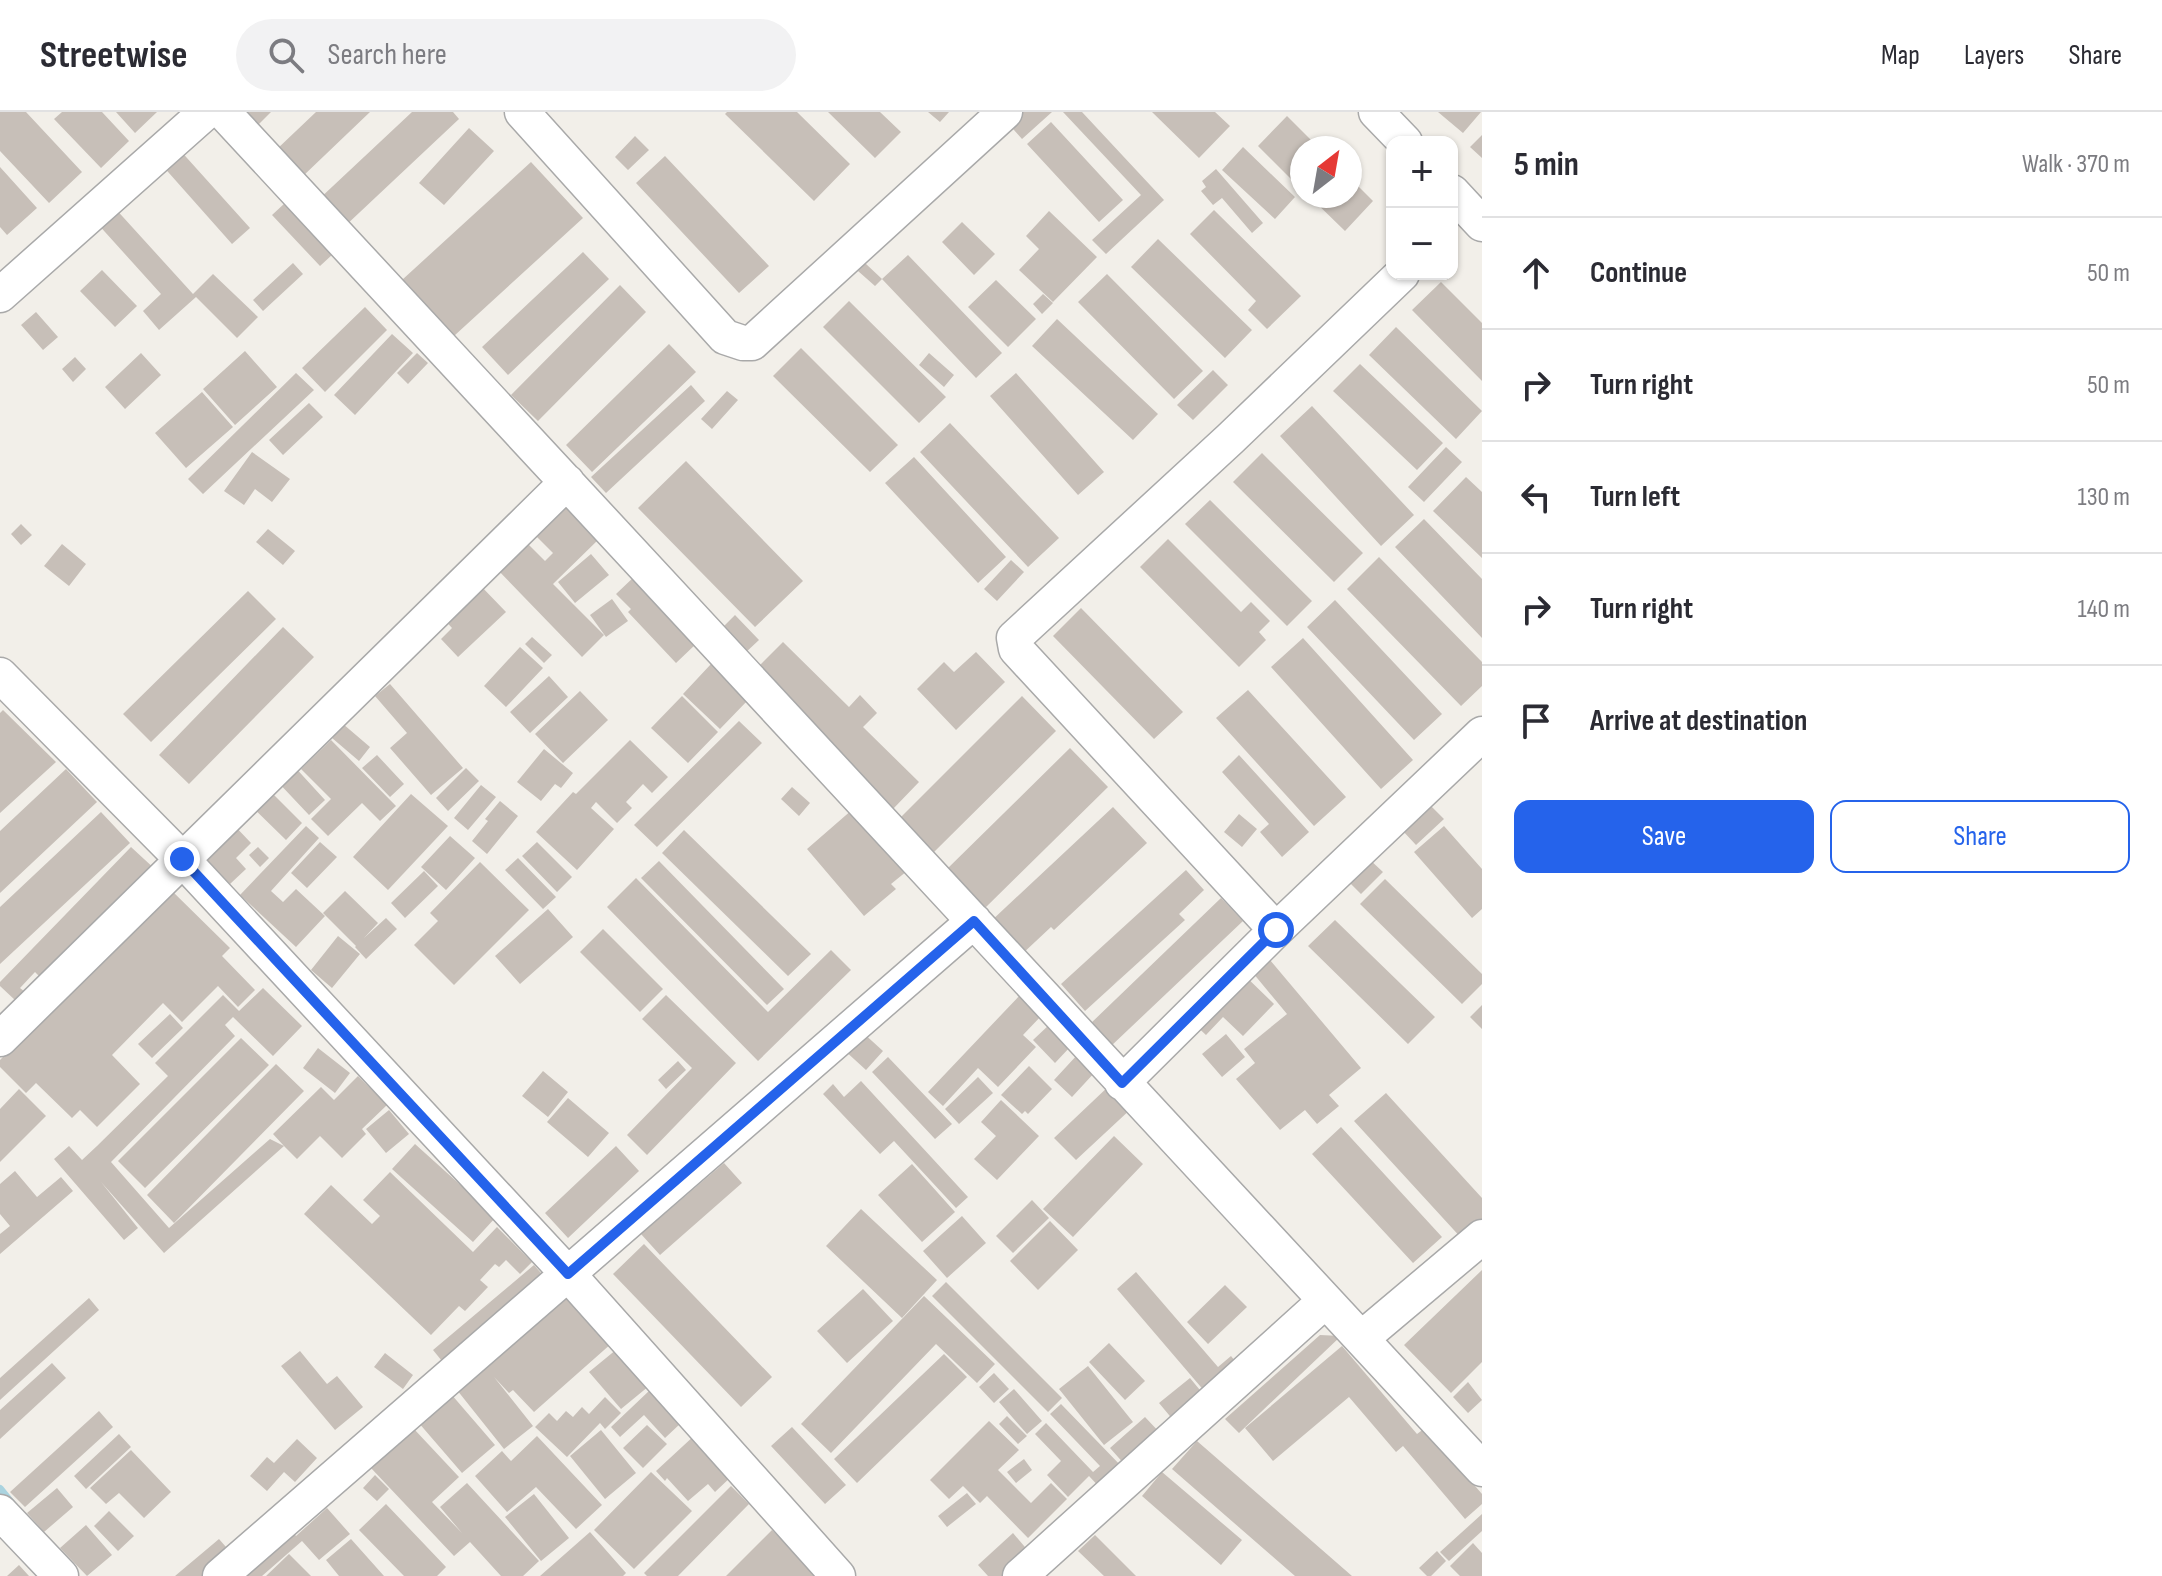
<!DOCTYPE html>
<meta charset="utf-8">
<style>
:root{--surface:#fff;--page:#f2f2f3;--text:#2b2b33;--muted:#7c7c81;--line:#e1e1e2;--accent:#2563eb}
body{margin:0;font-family:"Sofia Sans Condensed",sans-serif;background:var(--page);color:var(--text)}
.controls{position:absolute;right:24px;top:24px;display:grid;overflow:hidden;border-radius:16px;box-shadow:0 2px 6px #0004}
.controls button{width:72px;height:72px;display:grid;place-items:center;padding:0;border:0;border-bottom:2px solid var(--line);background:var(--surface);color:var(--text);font:40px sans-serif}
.compass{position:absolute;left:1290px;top:24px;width:72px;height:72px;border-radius:50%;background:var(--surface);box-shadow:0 2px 6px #0004;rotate:31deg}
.stop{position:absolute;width:24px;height:24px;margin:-18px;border:6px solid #2563eb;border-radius:50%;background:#fff}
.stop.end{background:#2563eb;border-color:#fff;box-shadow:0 2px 8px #0008}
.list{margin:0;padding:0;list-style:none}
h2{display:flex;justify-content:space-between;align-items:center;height:104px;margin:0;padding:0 32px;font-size:34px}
h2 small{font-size:26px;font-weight:400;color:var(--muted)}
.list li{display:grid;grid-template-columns:52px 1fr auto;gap:24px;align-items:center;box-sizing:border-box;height:112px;padding:0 32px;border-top:2px solid var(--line)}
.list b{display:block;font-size:30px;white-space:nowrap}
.list em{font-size:26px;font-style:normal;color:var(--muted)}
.actions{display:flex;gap:16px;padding:24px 32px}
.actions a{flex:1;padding:18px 0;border:2px solid var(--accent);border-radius:16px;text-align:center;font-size:28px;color:var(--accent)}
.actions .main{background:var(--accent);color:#fff}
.icon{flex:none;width:44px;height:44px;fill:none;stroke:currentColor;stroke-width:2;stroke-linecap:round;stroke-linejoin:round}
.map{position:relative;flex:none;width:1482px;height:1464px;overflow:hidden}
header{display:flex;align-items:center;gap:48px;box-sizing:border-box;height:112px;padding:0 40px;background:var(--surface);border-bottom:2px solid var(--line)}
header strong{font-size:38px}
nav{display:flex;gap:44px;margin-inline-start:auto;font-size:28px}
.search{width:560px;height:72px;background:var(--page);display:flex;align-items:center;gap:20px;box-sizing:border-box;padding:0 28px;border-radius:44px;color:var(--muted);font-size:30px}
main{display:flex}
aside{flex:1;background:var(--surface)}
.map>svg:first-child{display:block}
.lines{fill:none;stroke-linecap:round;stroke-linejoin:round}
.stream{stroke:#aad3df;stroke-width:8}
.building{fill:#c7bfb8}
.minor-casing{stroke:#a9a9a9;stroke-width:37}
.minor{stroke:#fff;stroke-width:34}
.route{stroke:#2563eb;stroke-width:10}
</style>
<header>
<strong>Streetwise</strong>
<div class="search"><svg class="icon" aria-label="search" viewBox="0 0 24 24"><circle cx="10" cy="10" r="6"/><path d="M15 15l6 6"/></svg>Search here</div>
<nav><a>Map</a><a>Layers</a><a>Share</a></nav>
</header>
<main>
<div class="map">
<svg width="1482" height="1464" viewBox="0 0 1482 1464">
<rect width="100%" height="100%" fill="#f2efe9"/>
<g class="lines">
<path class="stream" d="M0,1377L12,1392"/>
</g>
<path class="building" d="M0,0H26L82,60L49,91L0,39Z
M62,0H102L129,29L101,56L54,7Z
M116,0H157L135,21Z
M237,0H271L254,17Z
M316,0H370L302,65L276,38Z
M412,0H453L459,7L343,116L317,89Z
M727,0H797L850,52L814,89L725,2Z
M828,0H880L901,20L875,46Z
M928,0H949L940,10Z
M1016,0H1052L1022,27L1006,9Z
M1063,0H1082L1164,88L1106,142L1092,128L1141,83Z
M1152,0H1215L1230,14L1199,46Z
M1438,0H1481L1463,21Z
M1287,4L1319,36H1302V78L1258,34Z
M1051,10L1123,88L1099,110L1027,32Z
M469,16L494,39L444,93L419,71Z
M1482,23V46L1470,35Z
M635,24L649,38L628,58L615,45Z
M1243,35L1295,85L1275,107L1222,58Z
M178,36L250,116L232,132L161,52Z
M665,44L769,154L739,181L636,71Z
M531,50L583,106L454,224L402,168Z
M0,55L37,96L7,123L0,115Z
M1216,57L1263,111L1252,121L1222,86L1213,93L1201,79L1206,75L1202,69Z
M1350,66L1373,89L1345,119L1309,84H1350Z
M285,91L333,142L320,154L272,103Z
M113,94L193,182L213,162L258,205L237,226L196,185L159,218L143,199L161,182L96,110Z
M1214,98L1301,184L1267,217L1248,198L1256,189L1190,122Z
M1049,99L1097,145L1053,190L1019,158L1039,137L1026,124Z
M962,110L995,142L974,163L942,130Z
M1158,127L1252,218L1225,246L1131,155Z
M583,140L609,167L508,263L482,235Z
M908,143L1002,241L976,266L882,167Z
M293,151L303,162L263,199L253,188Z
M865,151L882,167L875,174L858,159Z
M102,158L137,194L115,215L80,179Z
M1107,162L1203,259L1174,287L1078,190Z
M996,168L1036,207L1008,235L968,195Z
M1441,170L1482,211V269L1412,198Z
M620,173L646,200L538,309L511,283Z
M1043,182L1053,191L1042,202L1033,192Z
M849,189L946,285L919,311L823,215Z
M365,195L387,218L325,280L302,256Z
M36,200L58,225L43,238L21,213Z
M1057,207L1158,302L1133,328L1032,234Z
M1396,215L1482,299L1456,327L1369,243Z
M392,222L413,241L355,303L334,283Z
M669,232L696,260L592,360L566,333Z
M801,236L898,333L870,360L773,264Z
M245,239L277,275L235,313L203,277Z
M141,241L161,263L125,297L105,275Z
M417,241L428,251L408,272L397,261Z
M929,241L954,263L944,275L919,253Z
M75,245L86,257L73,270L62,257Z
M1360,252L1443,331L1417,358L1333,279Z
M1213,258L1228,273L1193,308L1177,293Z
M296,261L314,278L203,382L188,367Z
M1016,261L1104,360L1078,383L990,284Z
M691,273L705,289L606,381L591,365Z
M727,279L738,288L712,317L701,307Z
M202,280L233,315L186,356L155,321Z
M309,291L323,305L283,343L269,328Z
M1312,294L1414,403L1381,434L1280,324Z
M950,311L1059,426L1028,455L920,340Z
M1446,335L1462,350L1424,390L1408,375Z
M252,340L290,367L272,390L255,377L244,393L224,379Z
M1262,341L1363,441L1334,470L1233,370Z
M914,345L1006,445L978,471L885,371Z
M686,349L803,469L755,515L638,396Z
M1466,365L1482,380V446L1433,399Z
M1210,388L1312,489L1287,514L1185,412Z
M565,391L600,426L553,472L604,523L582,545L495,455L523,427L545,449L553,441L534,422Z
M1424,407L1482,467V526L1395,435Z
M21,412L32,423L21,433L11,422Z
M268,417L295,439L283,453L256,430Z
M1168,427L1241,500L1251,490L1270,509L1259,520L1266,528L1239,555L1140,455Z
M62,432L86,452L69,474L44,454Z
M591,442L609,463L575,491L558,470Z
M1379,445L1482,550V574L1461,594L1347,477Z
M1011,448L1024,460L997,489L984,477Z
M636,463L697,531L676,551L628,500L631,497L616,482Z
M478,471L506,500L458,545L441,527L452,516L442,505Z
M248,479L276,507L151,630L123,602Z
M612,487L628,509L606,525L590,503Z
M1335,488L1442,602L1414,628L1307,515Z
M1081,496L1183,600L1154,627L1053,524Z
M735,503L759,528L744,542L720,518Z
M283,515L314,545L189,672L159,643Z
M532,525L552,543L544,551L525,532Z
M1303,526L1413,648L1381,677L1271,555Z
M783,530L849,595L860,583L877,601L863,615L919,670L893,697L754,559Z
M520,535L543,556L506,595L484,574Z
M976,540L1005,570L956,618L917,577L944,550L954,560Z
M711,552L749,587L720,617L683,582Z
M549,564L568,585L530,621L510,600Z
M390,572L463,656L431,683L390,636L407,621L375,584Z
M1248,578L1346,685L1314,714L1216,606Z
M580,579L608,608L563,651L535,622Z
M682,584L718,620L688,651L651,616Z
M1022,584L1056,619L934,740L900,706Z
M3,598L56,650L0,701V601Z
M336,606L370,635L359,649L325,620Z
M739,609L762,631L657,735L634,713Z
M331,628L396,694L380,709L362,691L328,724L311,707L331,687L301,657Z
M630,628L668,665L652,681L643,672L626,690L632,696L617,711L596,690L591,696L614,717L577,758L536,720L573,680L576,682Z
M1070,636L1108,675L984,797L946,758Z
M544,637L573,661L561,676L555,672L541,689L517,670Z
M377,643L404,672L390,685L362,656Z
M1239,643L1309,720L1282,745L1260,720L1269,712L1222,660Z
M292,652L325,688L309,703L275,667Z
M466,656L479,669L448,699L436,686Z
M66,657L97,690L0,781V719Z
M481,673L496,685L468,718L454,706Z
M266,675L302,711L286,728L249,692Z
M792,675L810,691L799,704L781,687Z
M411,682L448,714L388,778L353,745Z
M500,689L518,704L487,742L472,729L488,709L485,707Z
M1429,692L1444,707L1416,733L1402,718Z
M1113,695L1147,731L1054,818L1051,815L1020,844L989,811Z
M853,697L907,759L891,772L896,777L864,804L807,737Z
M101,700L130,731L0,852V795Z
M1239,702L1257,717L1242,735L1224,720Z
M232,711L251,731L236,746L246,757L230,772L200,741Z
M306,714L319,726L271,779L283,790L296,777L325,804L296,835L240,783Z
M1444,714L1482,757V797L1472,806L1414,740Z
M684,718L811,842L788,864L662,741Z
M450,724L475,746L446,778L421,755Z
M320,730L337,745L307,776L291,761Z
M537,730L572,765L557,780L522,744Z
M131,735L157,759L47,872L35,860L20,876L25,880L16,889L0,874V870Z
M258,735L269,746L260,755L249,743Z
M518,746L556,785L543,797L505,758Z
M1368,746L1383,760L1361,782L1347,768Z
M659,749L784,877L767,893L641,766Z
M480,750L529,798L454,873L414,833L438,809L430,801Z
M1186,758L1204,778L1179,802L1185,808L1085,899L1061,872Z
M424,759L438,774L405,806L391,791Z
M636,766L768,900L831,838L851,858L758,949L607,795Z
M1385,767L1482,862V872L1462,892L1360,792Z
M170,777L230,836L222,844L255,878L238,895L218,874L182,910L163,891L112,943L140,972L97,1015L80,998L72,1006L36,971L26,981L0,955V948Z
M345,779L378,811L364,826L386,806L397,817L366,847L355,835L356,834L323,801Z
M1221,786L1243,809L1110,935L1089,913Z
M548,797L573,825L520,872L495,844Z
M1335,808L1435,905L1408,932L1308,834Z
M603,817L663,877L640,900L580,840Z
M338,824L360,842L332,876L311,858Z
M1264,841L1361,956L1329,983L1339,994L1317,1012L1305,998L1280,1018L1236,967L1255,951L1244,937L1287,902L1248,855Z
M1240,859L1274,892L1243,924L1223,905L1206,923L1191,909Z
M263,876L302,914L273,944L233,905L225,913L235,924L111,1050L169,1116L270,1027L284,1034L273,1022L321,975L334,988L358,964L387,993L362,1017L366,1022L342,1046L320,1024L297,1047L284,1034L164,1141L101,1070L138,1116L124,1128L54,1047L69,1034L82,1048L97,1034L168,964L155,951L223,883L239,899Z
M1021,882L1043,902L1023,923L1036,935L998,975L978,956L943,994L928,980Z
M666,883L736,951L647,1043L627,1023L692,956L642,907Z
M1482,893V917L1470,905Z
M170,902L183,916L152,946L138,932Z
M1050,912L1071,934L1055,951L1033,928Z
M861,919L883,939L866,958L843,937Z
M1226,922L1245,945L1222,965L1202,942Z
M241,926L269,953L145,1076L118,1049Z
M318,936L350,961L335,981L303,956Z
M1078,942L1096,959L1072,985L1054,968Z
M888,945L952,1012L935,1027L872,960Z
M678,949L686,958L666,977L658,968Z
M276,952L304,979L174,1111L147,1083Z
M1029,954L1052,977L1028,1002L1025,999L1022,1002L1001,983Z
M543,959L568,980L548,1005L522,984Z
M978,965L993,981L959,1012L945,997Z
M861,969L968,1085L956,1096L894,1029L880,1042L823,982L833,972L844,985Z
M1111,972L1133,995L1076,1048L1054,1026Z
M19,977L46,1004L0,1050V997Z
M1386,981L1482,1086V1113L1464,1129L1354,1009Z
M568,986L609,1021L588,1045L547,1010Z
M1001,988L1039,1024L997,1068L974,1047L996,1024L981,1010Z
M389,998L409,1022L386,1041L366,1017Z
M1341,1015L1442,1125L1413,1151L1312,1042Z
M1114,1024L1143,1052L1073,1125L1043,1097Z
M415,1032L496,1105L473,1130L392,1057Z
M616,1034L639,1059L568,1126L545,1101Z
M724,1051L742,1071L660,1143L641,1122Z
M912,1052L955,1100L922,1130L878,1083Z
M15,1059L37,1085L61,1065L73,1079L0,1142V1122L10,1114L0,1102V1072Z
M390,1060L473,1140L497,1115L532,1150L520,1162L506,1148L499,1155L495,1152L480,1168L488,1175L465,1199L459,1194L431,1223L304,1102L331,1073L372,1112L380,1104L363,1088Z
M1032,1088L1049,1106L1013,1141L996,1124Z
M861,1097L937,1168L902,1206L826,1134Z
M962,1104L986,1131L947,1166L923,1139Z
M1050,1109L1078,1138L1038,1178L1010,1149Z
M644,1132L772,1265L741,1295L613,1162Z
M534,1153L548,1169L446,1254L433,1238Z
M1482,1158V1250L1451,1281L1404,1233Z
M1136,1160L1218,1255L1231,1244L1239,1254L1206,1281L1117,1177Z
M946,1170L1062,1286L1048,1300L932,1184Z
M1225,1173L1247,1195L1208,1232L1187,1210Z
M863,1177L893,1209L847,1251L817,1219Z
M566,1182L612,1231L534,1300L513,1278L509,1281L494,1265L533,1314L504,1337L457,1278Z
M924,1184L995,1252L977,1271L936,1232L831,1341L801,1312Z
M89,1186L99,1198L0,1288V1266Z
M1320,1223L1341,1224L1239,1321L1225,1307Z
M1109,1231L1145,1269L1125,1288L1089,1250Z
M1342,1234L1417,1322L1425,1316L1482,1382V1392L1465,1407L1403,1334L1396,1340L1349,1285L1273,1349L1245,1316Z
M617,1237L649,1274L621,1297L589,1260Z
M300,1239L327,1272L337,1264L363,1295L335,1318L281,1254Z
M385,1241L413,1263L403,1277L374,1255Z
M944,1242L967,1265L857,1371L834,1347Z
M52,1251L66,1266L0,1327V1298Z
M1088,1254L1133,1310L1104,1333L1059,1277Z
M994,1261L1009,1277L994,1291L979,1275Z
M1190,1266L1204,1283L1174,1309L1159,1291Z
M1468,1270L1482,1288L1468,1301L1453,1285Z
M1014,1277L1042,1309L1027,1322L999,1290Z
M650,1278L681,1311L665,1326L644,1303L620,1325L611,1315Z
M451,1282L495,1333L462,1361L418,1310Z
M605,1285L621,1301L605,1317L600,1311L567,1345L535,1315L549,1301L557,1309L566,1299L573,1305L582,1295L589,1302Z
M1061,1292L1125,1358L1103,1379L1089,1364L1068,1385L1047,1363L1061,1349L1035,1322L1046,1311L1093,1360L1100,1354L1050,1302Z
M99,1299L113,1315L25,1395L10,1380Z
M1007,1304L1027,1324L1018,1332L999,1312Z
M1145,1305L1162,1323L1126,1354L1110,1336Z
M989,1309L1019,1338L998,1358L1031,1391L1051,1371L1067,1387L1028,1426L987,1384L980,1391L963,1374L949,1387L930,1368Z
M647,1313L667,1332L643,1356L623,1336Z
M792,1315L846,1373L825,1392L771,1334Z
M414,1317L459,1365L432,1390L462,1421L440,1395L467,1371L539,1449L523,1464H501L470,1430L454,1444L371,1356Z
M601,1318L636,1361L605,1387L570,1344Z
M119,1322L131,1335L86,1377L74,1364Z
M696,1322L733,1363L715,1380L708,1372L688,1389L667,1366L665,1369L656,1359Z
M537,1324L602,1393L576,1417L536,1375L507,1400L475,1364L502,1339L511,1349Z
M297,1327L317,1346L295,1370L284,1360L267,1379L250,1364L267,1345L274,1351Z
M1197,1329L1352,1464H1295L1172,1357Z
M131,1338L171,1380L144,1406L119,1381L106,1392L90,1376Z
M1024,1347L1032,1358L1016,1371L1007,1360Z
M651,1360L692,1399L634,1457L594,1418Z
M1162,1360L1242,1428L1221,1453L1142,1384Z
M375,1363L389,1377L377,1389L363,1376Z
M731,1374L749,1392L678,1464H647L644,1461Z
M57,1376L73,1395L44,1420L27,1401Z
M967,1381L976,1392L947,1415L938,1404Z
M534,1382L569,1426L541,1449L505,1405Z
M386,1392L446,1455L437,1464H404L359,1418Z
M327,1396L350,1422L319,1448L302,1429L262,1464H239L292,1419L296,1424Z
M109,1399L134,1424L118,1439L94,1414Z
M1482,1402V1419L1449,1449L1440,1440Z
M86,1413L112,1443L87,1464L60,1436Z
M772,1418L818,1464H726Z
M590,1420L626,1461L623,1464H540Z
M1013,1421L1030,1441L1005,1464H988L978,1453Z
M1095,1423L1136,1464H1104L1078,1439Z
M219,1427L233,1443L207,1464H175Z
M351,1427L384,1464H339L326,1448Z
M1473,1431L1482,1441V1464H1460L1450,1454Z
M1437,1439L1446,1449L1431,1464H1427L1419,1456Z
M289,1442L311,1464H266Z
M19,1453L29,1464H7Z"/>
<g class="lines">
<g class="minor-casing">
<path id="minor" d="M223,0L1482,1357
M522,0L725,225L743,231H752L1005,0
M1376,0L1405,30
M1452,80L1482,112
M0,183L206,0
M0,563L182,747L568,1162L838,1464
M1276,818L1016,537L1014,526L1230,327L1402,162
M0,927L567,370
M1122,971L1276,818L1482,622
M1362,1226L1482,1125
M0,1400L61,1464
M220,1464L974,809
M1020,1464L1325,1189"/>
</g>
<use href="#minor" class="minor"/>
</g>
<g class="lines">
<path class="route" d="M182,747L568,1162L974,809L1122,971L1276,818"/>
</g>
</svg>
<div class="controls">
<button>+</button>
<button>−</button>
</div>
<svg class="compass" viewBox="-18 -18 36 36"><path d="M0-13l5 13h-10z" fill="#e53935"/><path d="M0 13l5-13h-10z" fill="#7c7c81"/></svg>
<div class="stop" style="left:1276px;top:818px"></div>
<div class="stop end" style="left:182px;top:747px"></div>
</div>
<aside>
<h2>5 min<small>Walk · 370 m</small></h2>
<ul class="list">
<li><svg class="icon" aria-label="ahead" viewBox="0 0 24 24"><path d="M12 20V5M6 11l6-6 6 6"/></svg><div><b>Continue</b></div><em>50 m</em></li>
<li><svg class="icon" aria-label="right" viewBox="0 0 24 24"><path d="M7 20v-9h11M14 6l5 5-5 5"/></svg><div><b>Turn right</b></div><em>50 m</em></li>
<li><svg class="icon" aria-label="left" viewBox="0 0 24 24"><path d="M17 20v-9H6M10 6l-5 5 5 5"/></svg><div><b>Turn left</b></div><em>130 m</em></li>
<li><svg class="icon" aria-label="right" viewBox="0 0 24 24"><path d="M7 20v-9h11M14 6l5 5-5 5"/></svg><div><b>Turn right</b></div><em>140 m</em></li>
<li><svg class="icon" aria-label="arrive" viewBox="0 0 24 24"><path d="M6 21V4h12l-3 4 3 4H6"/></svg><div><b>Arrive at destination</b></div></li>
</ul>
<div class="actions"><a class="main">Save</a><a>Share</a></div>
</aside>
</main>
